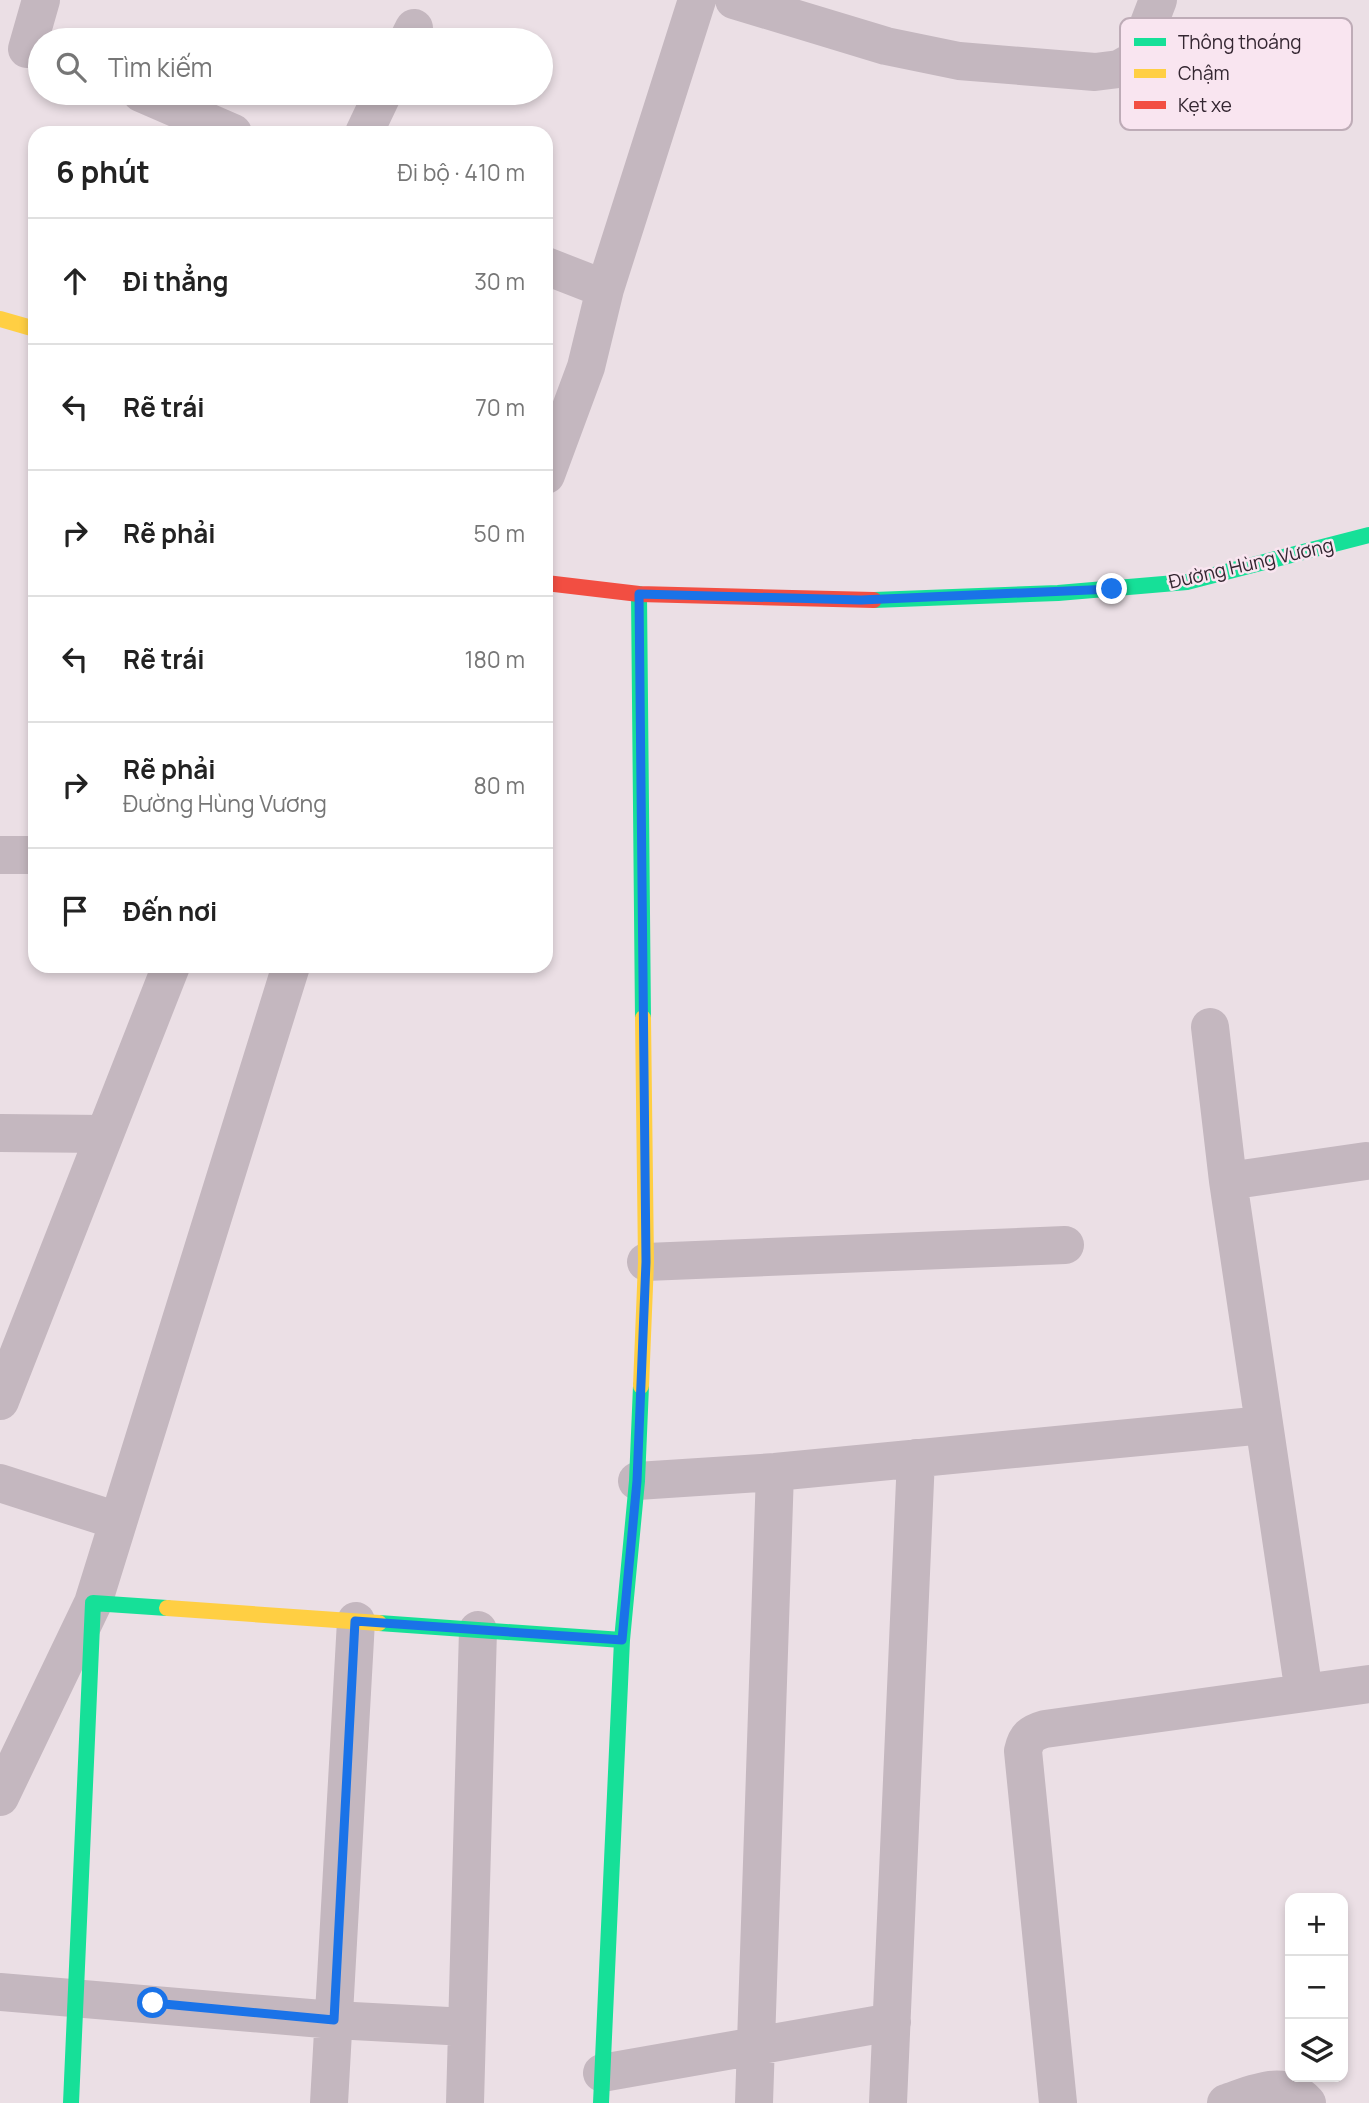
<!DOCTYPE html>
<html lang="vi">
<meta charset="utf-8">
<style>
:root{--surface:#fff;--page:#f6f6f6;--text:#222;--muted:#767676;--line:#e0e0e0}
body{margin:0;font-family:Manrope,sans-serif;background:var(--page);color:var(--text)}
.controls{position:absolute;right:21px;bottom:21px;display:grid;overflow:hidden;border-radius:14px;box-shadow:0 4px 10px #0003}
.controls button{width:63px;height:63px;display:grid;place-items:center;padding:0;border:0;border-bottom:2px solid var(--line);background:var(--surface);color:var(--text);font:35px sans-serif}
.stop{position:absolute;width:21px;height:21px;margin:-16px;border:5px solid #1a73e8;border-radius:50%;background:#fff}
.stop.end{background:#1a73e8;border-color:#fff;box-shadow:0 2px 7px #0008}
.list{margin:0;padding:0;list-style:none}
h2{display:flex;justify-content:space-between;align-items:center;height:91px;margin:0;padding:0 28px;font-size:30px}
h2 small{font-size:23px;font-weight:400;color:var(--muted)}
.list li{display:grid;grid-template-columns:46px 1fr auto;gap:21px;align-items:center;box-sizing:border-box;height:126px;padding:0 28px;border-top:2px solid var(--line)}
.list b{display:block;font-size:26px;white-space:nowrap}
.list p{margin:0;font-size:23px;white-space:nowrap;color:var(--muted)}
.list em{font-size:23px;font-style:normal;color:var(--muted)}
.icon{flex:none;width:38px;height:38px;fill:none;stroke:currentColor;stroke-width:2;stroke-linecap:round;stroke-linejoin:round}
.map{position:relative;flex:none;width:1369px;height:2103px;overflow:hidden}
.search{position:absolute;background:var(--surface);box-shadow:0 4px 10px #0003;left:28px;top:28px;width:525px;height:77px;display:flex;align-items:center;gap:18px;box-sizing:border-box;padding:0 24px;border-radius:38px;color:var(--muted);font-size:26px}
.panel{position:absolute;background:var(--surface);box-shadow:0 4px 10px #0003;left:28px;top:126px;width:525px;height:847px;border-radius:21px}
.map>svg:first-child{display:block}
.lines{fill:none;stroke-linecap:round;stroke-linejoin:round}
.street{stroke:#c4b7bf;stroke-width:38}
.fast{stroke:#16e098;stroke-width:16}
.slow{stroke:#ffcf43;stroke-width:16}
.jam{stroke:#f24e42;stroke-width:16}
.route{stroke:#1a73e8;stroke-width:9}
.labels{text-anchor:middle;stroke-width:5;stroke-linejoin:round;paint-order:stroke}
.street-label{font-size:19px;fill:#342631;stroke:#f9e5f0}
.key{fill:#f9e5f0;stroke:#beacb7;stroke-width:2}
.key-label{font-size:19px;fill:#342631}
</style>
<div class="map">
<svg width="1369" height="2103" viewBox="0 0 1369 2103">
<rect width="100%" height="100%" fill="#ebdfe5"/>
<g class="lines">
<path class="street" d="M734,0L886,46L959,61L1095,72L1119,69L1135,60L1158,0
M408,40L414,28
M27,49L41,0
M141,93L233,133
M364,133L383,93
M546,266L605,289L697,0
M546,475L586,367L605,289
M0,855H35
M1210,1027L1228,1181L1304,1693
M0,1133L105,1134
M1228,1181L1366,1161
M646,1262L1065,1245
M0,1401L171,966
M637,1481L775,1472L1264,1425
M0,1483L118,1521
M0,1797L93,1603L291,966
M0,1992L334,2020L467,2027
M602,2073L892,2022
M329,2103L356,1621
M465,2103L478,1630
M754,2103L775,1472
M888,2103L916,1458
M1058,2103L1023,1751C1026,1737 1031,1733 1045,1729L1369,1684
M1226,2103C1253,2094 1284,2078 1307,2103"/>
<path class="fast" d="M639,594L643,1018
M874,600L1058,593L1187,582L1369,535
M379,1623L622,1640
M71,2103L93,1603L167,1608
M601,2103L622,1640L637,1481L641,1386"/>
<path class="slow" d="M0,319L35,329
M641,1386L646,1262L643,1018
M167,1608L379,1623"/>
<path class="jam" d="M546,583L639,594L874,600"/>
</g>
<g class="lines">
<path class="route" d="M153,2003L334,2020L355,1621L622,1640L637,1481L646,1262L639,594L861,600L1112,589"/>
</g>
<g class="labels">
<g class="street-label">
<text transform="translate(1251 563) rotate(-13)" y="7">Đường Hùng Vương</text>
</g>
</g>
<rect x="1120" y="18" width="232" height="112" rx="10" class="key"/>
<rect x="1134" y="38" width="32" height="8" fill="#16e098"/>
<rect x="1134" y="69" width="32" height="9" fill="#ffcf43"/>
<rect x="1134" y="101" width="32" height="8" fill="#f24e42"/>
<g class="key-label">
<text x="1178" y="49">Thông thoáng</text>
<text x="1178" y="80">Chậm</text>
<text x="1178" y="112">Kẹt xe</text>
</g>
</svg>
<div class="controls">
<button>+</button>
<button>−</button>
<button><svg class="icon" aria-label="layers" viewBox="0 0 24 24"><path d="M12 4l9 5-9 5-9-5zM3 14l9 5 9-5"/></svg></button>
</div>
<div class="stop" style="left:153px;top:2003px"></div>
<div class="stop end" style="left:1112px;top:589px"></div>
<div class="search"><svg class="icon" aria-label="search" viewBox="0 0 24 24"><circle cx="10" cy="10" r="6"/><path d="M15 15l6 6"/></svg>Tìm kiếm</div>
<section class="panel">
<h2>6 phút<small>Đi bộ · 410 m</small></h2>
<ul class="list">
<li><svg class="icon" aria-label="ahead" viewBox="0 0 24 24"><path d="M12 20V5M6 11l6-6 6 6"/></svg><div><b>Đi thẳng</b></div><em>30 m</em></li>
<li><svg class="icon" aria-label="left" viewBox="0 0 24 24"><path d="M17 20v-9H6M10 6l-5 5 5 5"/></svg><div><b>Rẽ trái</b></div><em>70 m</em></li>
<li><svg class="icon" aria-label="right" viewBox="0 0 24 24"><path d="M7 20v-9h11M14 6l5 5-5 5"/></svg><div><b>Rẽ phải</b></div><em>50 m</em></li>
<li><svg class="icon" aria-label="left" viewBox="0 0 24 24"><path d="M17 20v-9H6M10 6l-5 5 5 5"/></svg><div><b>Rẽ trái</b></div><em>180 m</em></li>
<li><svg class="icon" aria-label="right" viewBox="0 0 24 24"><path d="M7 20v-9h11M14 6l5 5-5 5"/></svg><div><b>Rẽ phải</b><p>Đường Hùng Vương</p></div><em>80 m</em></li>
<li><svg class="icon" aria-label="arrive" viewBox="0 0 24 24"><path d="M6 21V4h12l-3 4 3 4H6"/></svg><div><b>Đến nơi</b></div></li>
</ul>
</section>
</div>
